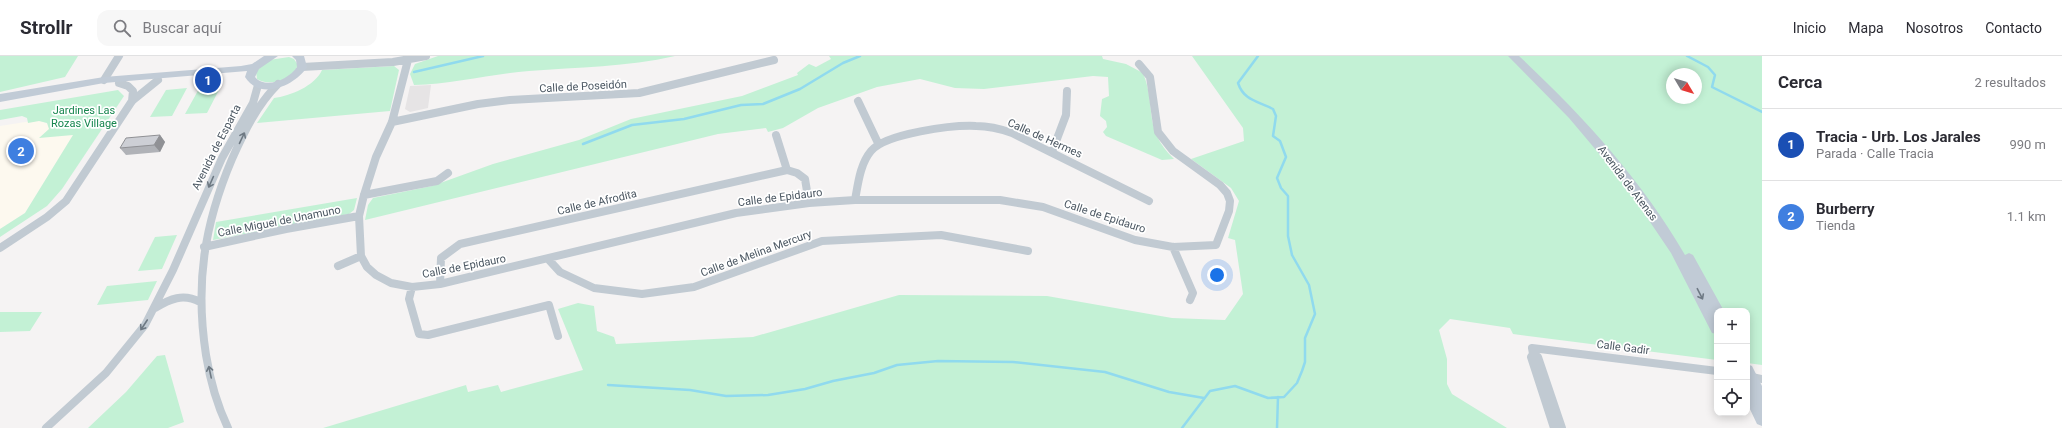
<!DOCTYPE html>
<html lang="es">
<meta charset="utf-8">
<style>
:root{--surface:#fff;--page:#f7f7f7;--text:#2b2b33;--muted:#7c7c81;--line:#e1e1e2;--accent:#1a73e8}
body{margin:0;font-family:Roboto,sans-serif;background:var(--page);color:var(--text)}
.controls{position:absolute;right:12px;bottom:12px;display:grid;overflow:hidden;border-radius:8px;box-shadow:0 2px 10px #0003}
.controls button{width:36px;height:36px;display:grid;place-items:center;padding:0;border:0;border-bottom:1px solid var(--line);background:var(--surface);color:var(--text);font:20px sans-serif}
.compass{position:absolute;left:1666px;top:12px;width:36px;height:36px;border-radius:50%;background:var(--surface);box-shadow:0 2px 10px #0003;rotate:128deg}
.you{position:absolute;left:1217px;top:219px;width:14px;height:14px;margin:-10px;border:3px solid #fff;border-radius:50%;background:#1a73e8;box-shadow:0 0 0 6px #1a73e833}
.badge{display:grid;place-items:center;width:26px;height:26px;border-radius:50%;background:var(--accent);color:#fff;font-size:13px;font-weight:700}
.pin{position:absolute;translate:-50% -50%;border:2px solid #fff;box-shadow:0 1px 4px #0006}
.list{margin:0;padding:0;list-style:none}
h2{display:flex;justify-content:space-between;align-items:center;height:52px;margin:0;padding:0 16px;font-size:17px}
h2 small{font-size:13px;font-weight:400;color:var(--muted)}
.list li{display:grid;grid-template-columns:26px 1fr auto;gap:12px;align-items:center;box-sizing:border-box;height:72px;padding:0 16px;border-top:1px solid var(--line)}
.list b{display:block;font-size:15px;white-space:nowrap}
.list p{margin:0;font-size:13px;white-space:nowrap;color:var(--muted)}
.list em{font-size:13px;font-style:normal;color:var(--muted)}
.icon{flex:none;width:22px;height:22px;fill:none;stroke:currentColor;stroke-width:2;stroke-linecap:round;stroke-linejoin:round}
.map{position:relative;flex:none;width:1762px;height:372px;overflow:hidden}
header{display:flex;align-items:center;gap:24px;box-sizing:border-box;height:56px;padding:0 20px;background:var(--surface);border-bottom:1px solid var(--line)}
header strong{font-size:19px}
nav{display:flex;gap:22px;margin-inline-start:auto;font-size:14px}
.search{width:280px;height:36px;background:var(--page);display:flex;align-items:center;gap:10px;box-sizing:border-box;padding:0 14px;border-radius:12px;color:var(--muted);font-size:15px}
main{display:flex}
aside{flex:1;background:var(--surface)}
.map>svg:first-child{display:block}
.commercial{fill:#fdf9ef}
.education{fill:#e6e4e5}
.green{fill:#c3f1d5;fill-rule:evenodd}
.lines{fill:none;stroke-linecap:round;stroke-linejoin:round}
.stream{stroke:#90daee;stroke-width:2.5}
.street{stroke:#c1cad2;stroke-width:8}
.secondary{fill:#c1cbd6;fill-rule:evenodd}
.wall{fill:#b0b2b7}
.shaded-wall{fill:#909195}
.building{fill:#cdcfd5;stroke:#909195}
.oneway{stroke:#6e7983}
.oneway2{stroke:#6e7984}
.labels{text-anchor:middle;stroke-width:3.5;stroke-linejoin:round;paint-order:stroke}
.street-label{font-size:11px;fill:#4a5661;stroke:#fff}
.park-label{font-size:11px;fill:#17864f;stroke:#fff}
</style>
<header>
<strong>Strollr</strong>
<div class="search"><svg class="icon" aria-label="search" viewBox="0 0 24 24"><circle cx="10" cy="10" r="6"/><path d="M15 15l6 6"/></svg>Buscar aquí</div>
<nav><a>Inicio</a><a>Mapa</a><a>Nosotros</a><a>Contacto</a></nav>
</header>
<main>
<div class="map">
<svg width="1762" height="372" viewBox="0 0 1762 372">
<rect width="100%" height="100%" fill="#f5f3f3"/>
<path class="commercial" d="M38,64L74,78L25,157L0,173V70Z"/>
<path class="education" d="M431,29L428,52L410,56L405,53L410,30Z"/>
<path class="green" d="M0,0H78L65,21L0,36Z
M438,0H675C627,11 578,11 529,15C490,18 452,28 414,29L410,18L415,8Z
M829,0H1102L1103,3L1126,8L1143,17C1157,51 1142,72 1174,103L1162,104L1106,80L1103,76L1107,71L1106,65L1100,60L1102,43L1109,40L1108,21L1093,20L984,33L955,32L920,23L877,31L818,52L783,72L768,76L766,72L718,78L365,164L368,149L373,142L432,130L493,108L579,84L631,63L742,40L798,19L797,17L809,8L816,11L831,3Z
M1192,0H1762V309L1747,307V255H1717V304L1513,278L1510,272L1450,263L1439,274L1447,303V328L1452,338L1507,372H323L466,329L468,336L498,329L501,336L583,314L558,253L578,247L594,250L597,275L614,281L616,288L753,281L899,239L1047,240L1172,262L1225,264L1243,238L1235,184L1228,182L1239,145L1231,132L1191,103L1244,85L1243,72ZM1672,18H1696V42H1672Z
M289,1L294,3L298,9C292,24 270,31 257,23L256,15L269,4Z
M394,10L399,14L390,55L257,67L274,42C290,40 315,30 322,14Z
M221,30L207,57L185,58L200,31Z
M187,32L172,60L150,61L166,34Z
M118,34L124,40L62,133L47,150L0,181V173L25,157L73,79L39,82L49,73L47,67L39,65L28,67L27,62L22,60L0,64V54Z
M357,142L354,154L349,158L213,184L216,166Z
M177,179L162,213L138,215L155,181Z
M157,225L148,244L97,249L107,230Z
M0,256H42L30,275L0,276Z
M165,299L184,366L168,372H88L126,336L157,300Z"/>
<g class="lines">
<path class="stream" d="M1687,0L1708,11L1715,19L1712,31L1762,56
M414,16L483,0
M583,88L632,69L684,63L741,49L763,48L800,33L843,7L860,0
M608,329L690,334L726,340L768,339L805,333L833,325L874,317L897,309L938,305L1013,306L1105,316L1169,336L1204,342
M1182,372L1210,335L1235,330L1268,342L1284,341L1297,327L1302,315L1305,306V282L1315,258L1309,229L1292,199L1288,180V140L1281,132L1277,122L1286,101L1280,85L1273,80L1276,60L1273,53C1258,45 1244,45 1238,27L1258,0
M1277,372L1278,341"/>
<path class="street" d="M409,0L392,66L376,101L364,139L359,160L361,200L367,211L376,219L391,227L412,231L440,228L736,157L809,147L855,144H1000L1043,151L1135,184L1173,191L1216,189L1229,155L1230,145L1227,137L1220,129L1173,95L1158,76L1150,21L1139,8
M302,11L393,6L426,0
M104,24L119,0
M119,27L128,30L133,35L132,45
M858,45L878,87
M392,66L478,48L510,44L639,37L774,4
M776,79L787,114
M1052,96L1066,59L1067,35
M364,139L437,125L448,117
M855,144C858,128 860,108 871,95C886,77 953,69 976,70C989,70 1001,73 1012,77L1149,145
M204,191L286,173L359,160
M1173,191L1193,237L1190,244
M0,192L47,161L66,145L132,45L158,24
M549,204L560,216L594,232L642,238L694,231L822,185L941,179L1028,195
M338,210L361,200
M440,228L441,202L460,188L787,114L797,117L805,123L809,147
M412,231L409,243L419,278L428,279L549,249L558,280
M155,252C170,243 183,237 200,246
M1533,298L1538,301L1562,372
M1747,320L1762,323
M46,372L106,317L145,269L173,214L222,102L253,47L258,29
M228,372C217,349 210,324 206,299C195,228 204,169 232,103C244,76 257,49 278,28
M1554,372L1531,301L1533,298L1532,292L1717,315"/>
<path class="secondary" d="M264,0H278L259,13L255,21C266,34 289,23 297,11L296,4L292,0H304L307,11C295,30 260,45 245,21L247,15L104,27L0,46V38L104,21L241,10L252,8Z
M1508,0H1519C1582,59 1641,123 1685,199L1689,197L1693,199L1724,255H1717V278L1712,277L1671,197L1623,126L1569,62Z
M1747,308L1752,310L1762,330V370L1757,368L1747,347Z"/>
</g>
<path class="wall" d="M160,79L165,86L160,96L126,99L120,92Z"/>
<path class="shaded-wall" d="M160,79L165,86L160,96L154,89Z"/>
<path class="building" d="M160,79L154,89L120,92L126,82Z"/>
<defs><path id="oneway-shaft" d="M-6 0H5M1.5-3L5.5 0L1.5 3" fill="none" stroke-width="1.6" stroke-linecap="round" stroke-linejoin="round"/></defs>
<g class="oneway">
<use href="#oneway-shaft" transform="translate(242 82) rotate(-65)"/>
<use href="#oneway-shaft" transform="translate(211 126) rotate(114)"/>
<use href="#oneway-shaft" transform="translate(144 269) rotate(123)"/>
<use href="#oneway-shaft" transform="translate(210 316) rotate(-102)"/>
</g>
<use class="oneway2" href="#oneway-shaft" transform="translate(1700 238) rotate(63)"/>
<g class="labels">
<g class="street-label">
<text transform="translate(583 30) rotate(-3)" y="4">Calle de Poseidón</text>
<text transform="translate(1045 82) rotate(24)" y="4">Calle de Hermes</text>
<text transform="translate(216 91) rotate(-63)" y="4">Avenida de Esparta</text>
<text transform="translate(1628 127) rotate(53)" y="4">Avenida de Atenas</text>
<text transform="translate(780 141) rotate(-7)" y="4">Calle de Epidauro</text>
<text transform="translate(597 146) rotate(-13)" y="4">Calle de Afrodita</text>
<text transform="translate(1105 160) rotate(18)" y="4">Calle de Epidauro</text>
<text transform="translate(279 165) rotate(-11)" y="4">Calle Miguel de Unamuno</text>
<text transform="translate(756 197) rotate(-20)" y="4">Calle de Melina Mercury</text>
<text transform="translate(464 210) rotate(-11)" y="4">Calle de Epidauro</text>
<text transform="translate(1623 291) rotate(7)" y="4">Calle Gadir</text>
</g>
<g class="park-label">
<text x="84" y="58">Jardines Las<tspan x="84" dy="13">Rozas Village</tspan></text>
</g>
</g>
</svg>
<div class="controls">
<button>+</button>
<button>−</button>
<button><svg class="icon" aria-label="locate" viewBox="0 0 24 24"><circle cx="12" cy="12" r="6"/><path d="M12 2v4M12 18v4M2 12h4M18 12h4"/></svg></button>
</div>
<svg class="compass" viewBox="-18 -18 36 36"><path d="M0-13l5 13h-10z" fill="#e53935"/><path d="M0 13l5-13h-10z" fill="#7c7c81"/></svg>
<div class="you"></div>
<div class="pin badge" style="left:208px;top:24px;background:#1a4fb4">1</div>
<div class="pin badge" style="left:21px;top:95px;background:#3f7fe0">2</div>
</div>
<aside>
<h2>Cerca<small>2 resultados</small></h2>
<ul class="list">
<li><span class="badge" style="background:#1a4fb4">1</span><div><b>Tracia - Urb. Los Jarales</b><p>Parada · Calle Tracia</p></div><em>990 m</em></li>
<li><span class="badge" style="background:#3f7fe0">2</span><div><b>Burberry</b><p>Tienda</p></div><em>1.1 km</em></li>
</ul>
</aside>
</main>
